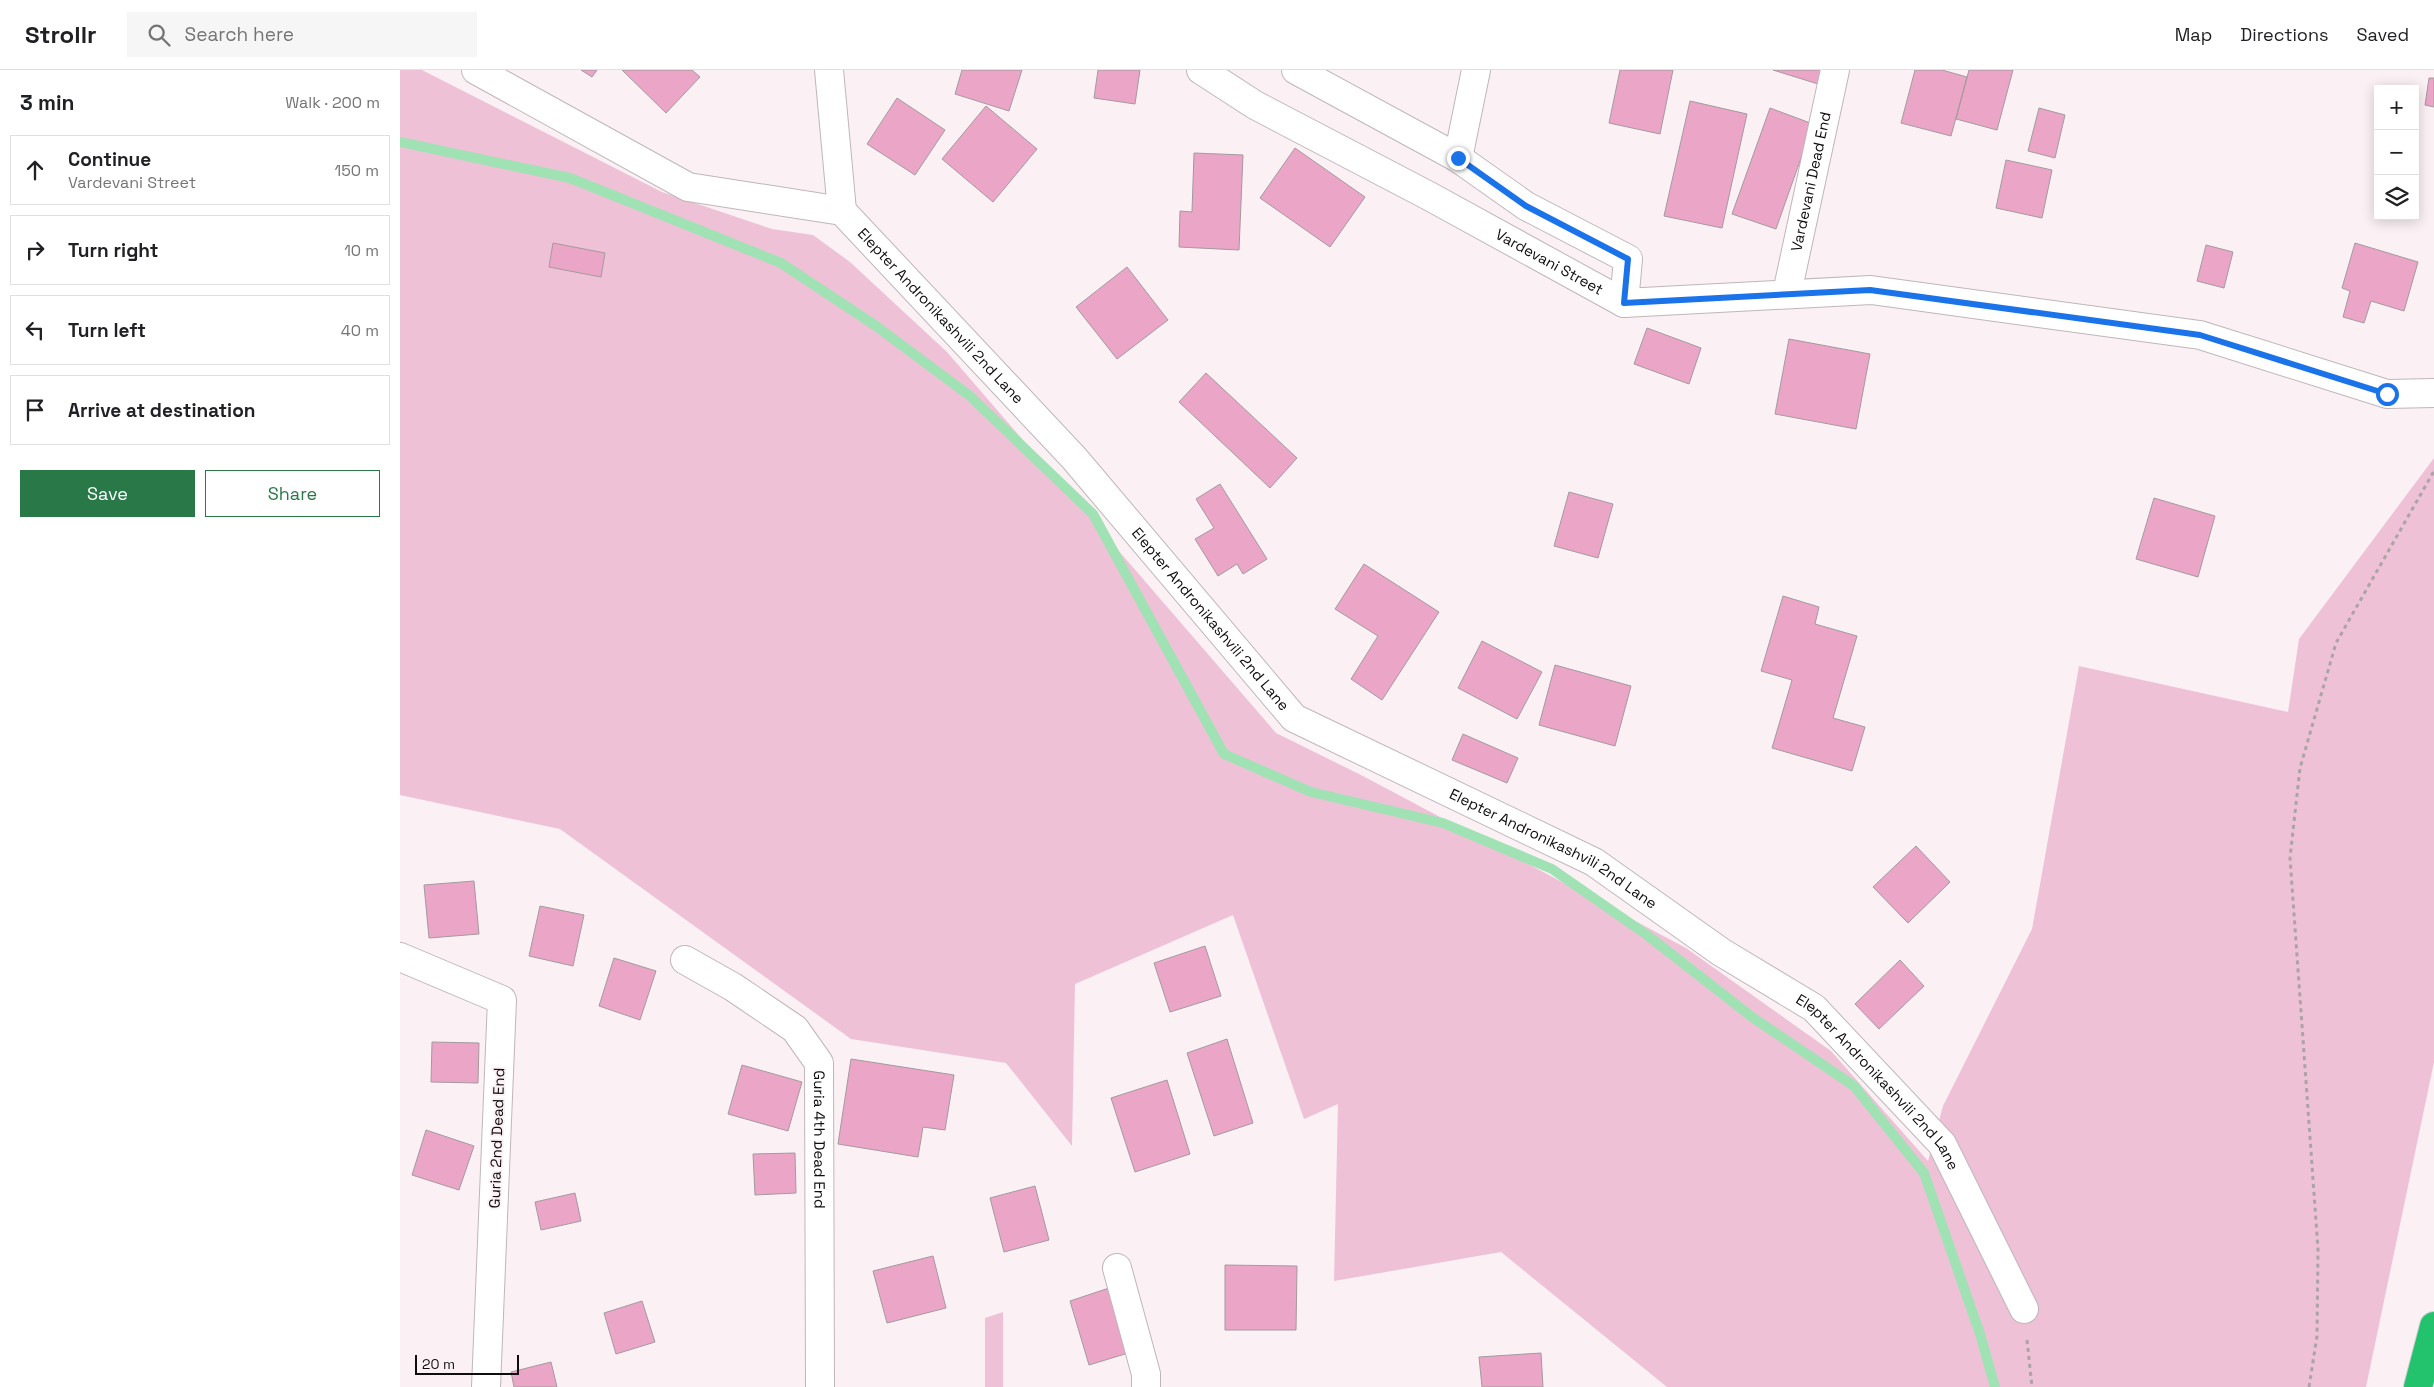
<!DOCTYPE html>
<meta charset="utf-8">
<style>
:root{--surface:#fff;--page:#f6f6f6;--text:#202124;--muted:#757577;--line:#e0e0e0;--accent:#297848}
body{margin:0;font-family:"Space Grotesk",sans-serif;background:var(--page);color:var(--text)}
.controls{position:absolute;right:15px;top:15px;display:grid;overflow:hidden;border-radius:0px;box-shadow:0 2px 12px #0003}
.controls button{width:45px;height:45px;display:grid;place-items:center;padding:0;border:0;border-bottom:1px solid var(--line);background:var(--surface);color:var(--text);font:25px sans-serif}
.scale{position:absolute;left:15px;bottom:12px;width:104px;box-sizing:border-box;padding-left:5px;border:2px solid #100d0e;border-top:0;font-size:14px;line-height:18px;white-space:nowrap;color:#100d0e;-webkit-text-stroke:4px #fbf1f5;paint-order:stroke}
.stop{position:absolute;width:15px;height:15px;margin:-11px;border:4px solid #1a73e8;border-radius:50%;background:#fff}
.stop.end{background:#1a73e8;border-color:#fff;box-shadow:0 1px 5px #0008}
.list{margin:0;padding:0;list-style:none}
h2{display:flex;justify-content:space-between;align-items:center;height:65px;margin:0;padding:0 20px;font-size:21px}
h2 small{font-size:16px;font-weight:400;color:var(--muted)}
.list li{display:grid;grid-template-columns:32px 1fr auto;gap:15px;align-items:center;box-sizing:border-box;height:70px;margin:0 10px 10px;padding:0 10px;border:1px solid var(--line);border-radius:0px}
.list b{display:block;font-size:19px;white-space:nowrap}
.list p{margin:0;font-size:16px;white-space:nowrap;color:var(--muted)}
.list em{font-size:16px;font-style:normal;color:var(--muted)}
.actions{display:flex;gap:10px;padding:15px 20px}
.actions a{flex:1;padding:11px 0;border:1px solid var(--accent);border-radius:0px;text-align:center;font-size:18px;color:var(--accent)}
.actions .main{background:var(--accent);color:#fff}
.icon{flex:none;width:28px;height:28px;fill:none;stroke:currentColor;stroke-width:2;stroke-linecap:round;stroke-linejoin:round}
.map{position:relative;flex:none;width:2034px;height:1317px;overflow:hidden}
header{display:flex;align-items:center;gap:30px;box-sizing:border-box;height:70px;padding:0 25px;background:var(--surface);border-bottom:1px solid var(--line)}
header strong{font-size:24px}
nav{display:flex;gap:28px;margin-inline-start:auto;font-size:18px}
.search{width:350px;height:45px;background:var(--page);display:flex;align-items:center;gap:12px;box-sizing:border-box;padding:0 18px;border-radius:0px;color:var(--muted);font-size:19px}
main{display:flex}
aside{flex:1;background:var(--surface)}
.map>svg:first-child{display:block}
.green{fill:#efc1d7}
.lines{fill:none;stroke-linecap:round;stroke-linejoin:round}
.stream{stroke:#a1e2b4;stroke-width:10}
.building{fill:#eba5c7;stroke:#a39a9e}
.minor-casing{stroke:#bfb6ba;stroke-width:30}
.highway-casing{stroke:#cfcfcf;stroke-width:30}
.path{stroke:#aba4a7;stroke-width:3;stroke-dasharray:4 4;stroke-linecap:butt}
.minor{stroke:#fff;stroke-width:28}
.highway{stroke:#23c36d;stroke-width:28}
.route{stroke:#1a73e8;stroke-width:6}
.labels{text-anchor:middle;stroke-width:4;stroke-linejoin:round;paint-order:stroke}
.street-label{font-size:15px;fill:#100d0e;stroke:#fbf1f5}
</style>
<header>
<strong>Strollr</strong>
<div class="search"><svg class="icon" aria-label="search" viewBox="0 0 24 24"><circle cx="10" cy="10" r="6"/><path d="M15 15l6 6"/></svg>Search here</div>
<nav><a>Map</a><a>Directions</a><a>Saved</a></nav>
</header>
<main>
<aside>
<h2>3 min<small>Walk · 200 m</small></h2>
<ul class="list">
<li><svg class="icon" aria-label="ahead" viewBox="0 0 24 24"><path d="M12 20V5M6 11l6-6 6 6"/></svg><div><b>Continue</b><p>Vardevani Street</p></div><em>150 m</em></li>
<li><svg class="icon" aria-label="right" viewBox="0 0 24 24"><path d="M7 20v-9h11M14 6l5 5-5 5"/></svg><div><b>Turn right</b></div><em>10 m</em></li>
<li><svg class="icon" aria-label="left" viewBox="0 0 24 24"><path d="M17 20v-9H6M10 6l-5 5 5 5"/></svg><div><b>Turn left</b></div><em>40 m</em></li>
<li><svg class="icon" aria-label="arrive" viewBox="0 0 24 24"><path d="M6 21V4h12l-3 4 3 4H6"/></svg><div><b>Arrive at destination</b></div></li>
</ul>
<div class="actions"><a class="main">Save</a><a>Share</a></div>
</aside>
<div class="map">
<svg width="2034" height="1317" viewBox="0 0 2034 1317">
<rect width="100%" height="100%" fill="#fbf1f5"/>
<path class="green" d="M0,0H22L262,122L372,159L413,165L450,192L547,282L876,663L963,706L1286,878L1431,981L1528,1091L1543,1036L1632,859L1679,596L1888,642L1899,569L2034,388V992L1966,1317H1267L1101,1182L934,1211L938,1034L904,1049L833,845L675,914L672,1076L606,993L451,969L160,759L0,725Z
M603,1242V1317H585V1248Z"/>
<g class="lines">
<path class="stream" d="M0,72L170,108L381,193L476,256L570,326L693,444L824,684L911,722L1043,753L1152,799L1247,865L1352,947L1454,1016L1524,1103L1580,1264L1595,1317"/>
</g>
<path class="building" d="M181,0H197L192,7Z
M222,0H292L300,7L266,43Z
M562,0H622L609,41L555,24Z
M698,0H740L735,34L694,28Z
M1220,0H1273L1260,64L1209,53Z
M1373,0H1422L1418,14Z
M1515,0H1542L1567,7L1551,66L1501,53Z
M1569,0H1613L1597,60L1556,49Z
M2029,8H2034V37L2025,35Z
M497,28L545,60L515,105L467,74Z
M1290,31L1347,44L1322,158L1264,146Z
M586,36L637,79L593,132L542,89Z
M1370,38L1413,54L1376,159L1332,144Z
M1639,38L1665,45L1655,88L1628,81Z
M895,78L965,127L930,177L860,128Z
M794,83L843,85L839,180L779,177L780,141L792,142Z
M1606,90L1652,100L1642,148L1596,138Z
M153,173L205,183L201,207L149,197Z
M1955,173L2018,192L2004,241L1971,231L1964,253L1943,247L1950,221L1942,218Z
M1806,175L1833,182L1824,218L1797,211Z
M727,197L768,250L717,289L676,237Z
M1247,258L1301,278L1289,314L1234,294Z
M1389,269L1470,284L1456,359L1375,344Z
M806,303L897,388L870,418L779,332Z
M820,414L867,489L843,504L837,494L818,506L795,469L814,458L796,429Z
M1169,422L1213,434L1198,488L1154,476Z
M1754,428L1815,446L1798,507L1736,489Z
M964,494L1039,542L982,630L951,609L978,566L935,539Z
M1383,526L1419,537L1415,554L1457,566L1433,648L1465,657L1452,701L1372,678L1392,610L1361,601Z
M1082,571L1142,602L1117,649L1058,618Z
M1155,595L1231,616L1215,676L1139,655Z
M1063,664L1118,688L1107,713L1052,690Z
M1516,776L1550,812L1508,853L1473,817Z
M74,811L79,864L29,868L24,815Z
M140,836L184,845L173,896L129,886Z
M805,876L821,926L770,942L754,893Z
M214,888L256,901L240,950L199,936Z
M1500,890L1524,916L1479,959L1455,934Z
M827,969L853,1053L814,1066L787,983Z
M32,972L79,973L78,1013L31,1012Z
M451,989L554,1005L545,1060L523,1057L518,1087L438,1074Z
M342,995L402,1012L388,1061L328,1044Z
M767,1010L790,1084L735,1102L711,1028Z
M26,1060L74,1076L59,1120L12,1105Z
M395,1083L396,1123L355,1125L353,1084Z
M635,1116L649,1170L604,1182L590,1128Z
M175,1123L181,1151L141,1160L135,1132Z
M533,1186L546,1238L487,1253L473,1201Z
M825,1195L897,1196L896,1260H825Z
M718,1215L738,1280L689,1295L670,1231Z
M242,1231L255,1272L216,1284L204,1243Z
M1141,1283L1143,1317H1082L1079,1287Z
M151,1292L157,1317H114L111,1302Z"/>
<g class="lines">
<g class="minor-casing">
<g id="minor">
<path id="s1" d="M76,0L288,117L442,141L674,388L894,648L1194,792L1321,882L1414,938L1542,1074L1624,1239"/>
<path d="M429,0L442,141"/>
<path id="s2" d="M801,0L855,35L1029,126L1224,233L1471,220L1800,265L1987,324L2034,323"/>
<path d="M896,0L1058,88L1126,136L1228,189L1224,233"/>
<path d="M1058,88L1076,0"/>
<path id="s3" d="M1387,223L1435,0"/>
<path d="M0,887L102,930L86,1317"/>
<path id="s4" d="M285,890L333,917L395,959L419,993L420,1317"/>
<path d="M717,1198L746,1304V1317"/>
</g>
</g>
<g class="highway-casing">
<path id="highway" d="M2018,1317L2034,1256"/>
</g>
<path class="path" d="M1627,1270L1632,1317
M1909,1317L1917,1266L1918,1179L1890,788L1900,698L1936,573L2034,401"/>
<use href="#minor" class="minor"/>
<use href="#highway" class="highway"/>
</g>
<g class="lines">
<path class="route" d="M1058,88L1126,136L1228,189L1224,233L1470,220L1800,265L1987,324"/>
</g>
<g class="labels">
<g class="street-label">
<text dy="5" stroke="none"><textPath href="#s3" startOffset="114">Vardevani Dead End</textPath></text>
<text dy="5" stroke="none"><textPath href="#s2" startOffset="398">Vardevani Street</textPath></text>
<text dy="5" stroke="none"><textPath href="#s1" startOffset="542">Elepter Andronikashvili 2nd Lane</textPath></text>
<text dy="5" stroke="none"><textPath href="#s1" startOffset="948">Elepter Andronikashvili 2nd Lane</textPath></text>
<text dy="5" stroke="none"><textPath href="#s1" startOffset="1368">Elepter Andronikashvili 2nd Lane</textPath></text>
<text dy="5" stroke="none"><textPath href="#s1" startOffset="1772">Elepter Andronikashvili 2nd Lane</textPath></text>
<text transform="translate(97 1068) rotate(-88)" y="5">Guria 2nd Dead End</text>
<text dy="5" stroke="none"><textPath href="#s4" startOffset="248">Guria 4th Dead End</textPath></text>
</g>
</g>
</svg>
<div class="controls">
<button>+</button>
<button>−</button>
<button><svg class="icon" aria-label="layers" viewBox="0 0 24 24"><path d="M12 4l9 5-9 5-9-5zM3 14l9 5 9-5"/></svg></button>
</div>
<div class="scale">20 m</div>
<div class="stop" style="left:1987px;top:324px"></div>
<div class="stop end" style="left:1058px;top:88px"></div>
</div>
</main>
